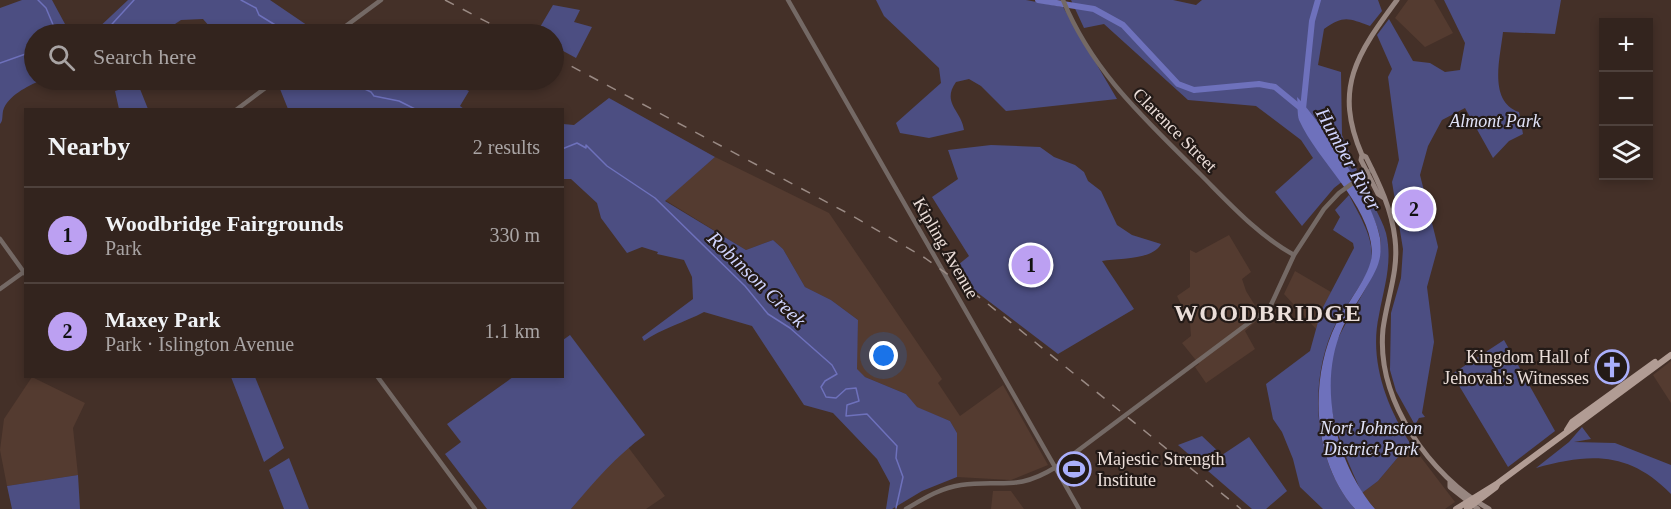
<!DOCTYPE html>
<meta charset="utf-8">
<style>
:root{--surface:#33241e;--page:#3b2c27;--text:#f1f3f6;--muted:#a9a4a4;--line:#4e413c;--accent:#bca0f2}
body{margin:0;font-family:"Times New Roman",serif;background:var(--page);color:var(--text)}
.controls{position:absolute;right:18px;top:18px;display:grid;overflow:hidden;border-radius:0px;box-shadow:0 3px 9px #0003}
.controls button{width:54px;height:54px;display:grid;place-items:center;padding:0;border:0;border-bottom:2px solid var(--line);background:var(--surface);color:var(--text);font:30px sans-serif}
.you{position:absolute;left:884px;top:356px;width:21px;height:21px;margin:-15px;border:4px solid #fff;border-radius:50%;background:#1a73e8;box-shadow:0 0 0 9px #1a73e833}
.badge{display:grid;place-items:center;width:39px;height:39px;border-radius:50%;background:var(--accent);color:#111;font-size:20px;font-weight:700}
.pin{position:absolute;translate:-50% -50%;border:3px solid #fff;box-shadow:0 2px 6px #0006}
.list{margin:0;padding:0;list-style:none}
h2{display:flex;justify-content:space-between;align-items:center;height:78px;margin:0;padding:0 24px;font-size:26px}
h2 small{font-size:20px;font-weight:400;color:var(--muted)}
.list li{display:grid;grid-template-columns:39px 1fr auto;gap:18px;align-items:center;box-sizing:border-box;height:96px;padding:0 24px;border-top:2px solid var(--line)}
.list b{display:block;font-size:22px;white-space:nowrap}
.list p{margin:0;font-size:20px;white-space:nowrap;color:var(--muted)}
.list em{font-size:20px;font-style:normal;color:var(--muted)}
.icon{flex:none;width:33px;height:33px;fill:none;stroke:currentColor;stroke-width:2;stroke-linecap:round;stroke-linejoin:round}
.map{position:relative;flex:none;width:1671px;height:509px;overflow:hidden}
.search{position:absolute;background:var(--surface);box-shadow:0 3px 9px #0003;left:24px;top:24px;width:540px;height:66px;display:flex;align-items:center;gap:15px;box-sizing:border-box;padding:0 21px;border-radius:33px;color:var(--muted);font-size:22px}
.panel{position:absolute;background:var(--surface);box-shadow:0 3px 9px #0003;left:24px;top:108px;width:540px;height:270px;border-radius:0px}
.map>svg:first-child{display:block}
.built{fill:#543b30}
.green{fill:#4c4e82}
.water{fill:#6e71bc}
.lines{fill:none;stroke-linecap:round;stroke-linejoin:round}
.stream{stroke:#6e71bc;stroke-width:1.5}
.river{stroke:#6e71bc;stroke-width:6}
.tertiary{stroke:#746965;stroke-width:4.5}
.secondary{stroke:#978680;stroke-width:5}
.primary{stroke:#b19c94;stroke-width:6}
.rail{stroke:#9a8a84;stroke-width:1.5;stroke-dasharray:10 10;stroke-linecap:butt}
.labels{text-anchor:middle;stroke-width:4.5;stroke-linejoin:round;paint-order:stroke}
.park-label{font-size:18px;font-style:italic;fill:#e0e2f7;stroke:#231a17}
.street-label{font-size:18px;fill:#ebded9;stroke:#231a17}
.poi-label{font-size:18px;fill:#ebded9;stroke:#231a17;text-anchor:end}
.water-label{font-size:20px;font-style:italic;fill:#d0d4fe;stroke:#231a17}
.district-label{font-size:24px;font-weight:bold;letter-spacing:1.5px;fill:#ebded9;stroke:#231a17}
</style>
<div class="map">
<svg width="1671" height="509" viewBox="0 0 1671 509">
<rect width="100%" height="100%" fill="#443028"/>
<path class="built" d="M1408,0H1434L1453,33L1425,47L1395,18Z
M715,157L829,213L942,379L938,383L960,416L1003,385L1048,465L1011,480L957,477V433L950,421L916,407L906,394L865,377L856,369L858,320L831,300L805,287L783,249L773,240L746,250L665,200Z
M1229,235L1251,272L1242,279L1246,291L1259,312L1271,308L1245,331L1255,349L1206,383L1195,367L1199,364L1182,343L1191,336L1190,323L1177,296L1190,287V250L1196,253Z
M1295,271L1331,292L1316,329L1284,294Z
M1671,361V403L1653,375Z
M32,377L85,403L73,428L78,475L7,486L0,450L4,419Z
M1410,443L1455,502L1445,509H1375L1362,493L1378,481Z
M628,447L665,496L646,509H571L597,477Z
M993,491H1011L1024,509H991Z"/>
<path class="green" d="M22,0H52L65,24L94,32L128,0H270L320,34H216L203,19L181,20L160,34H34V80H41C27,87 8,95 3,111C2,117 3,121 0,124V8Z
M876,0H1026L1063,7L1117,99L1006,111L981,86L969,79L956,82C941,103 962,111 964,130L929,138L900,133L896,123L941,83L939,68L884,16Z
M1071,0H1173L1196,5L1202,0H1378L1382,11L1370,26C1348,18 1344,15 1324,29L1318,65L1341,72L1342,135L1357,170L1334,188L1302,226L1275,192L1313,158L1301,140L1256,106L1188,100L1104,24L1084,28Z
M1444,0H1561L1555,34L1503,32C1500,59 1488,101 1519,112L1523,134L1509,141L1493,158L1465,108L1442,120L1428,146L1420,175L1438,247L1427,287L1434,342L1422,413L1425,417L1419,418L1415,425L1396,391L1390,370L1391,313L1401,278L1403,249L1392,182L1399,160L1388,77L1392,69L1377,35L1389,19L1413,61L1430,63L1445,72L1460,70L1465,43Z
M553,5L580,10L574,22L592,27L576,58L554,46V34H536Z
M293,80H358L369,83L397,80H445L469,91L460,106L464,109H288L280,89Z
M138,84L148,109H119L115,91Z
M609,98L715,157L665,201L746,250L773,240L783,249L805,287L831,300L858,320L857,369L865,377L906,394L917,407L950,421L957,433V477L922,491L892,509H886L890,483L877,459L833,413L804,405L752,326L704,312C685,322 661,329 644,341L642,337L693,299L692,277L684,260L657,254L658,252L642,247L627,253L601,218L597,203L571,179H563V124L574,125Z
M991,145L1040,147L1054,157L1075,165L1084,172L1088,181L1101,191L1117,225L1132,235L1161,244C1153,260 1119,258 1102,261L1134,309L1058,354L957,277L953,269L969,256L932,197L958,179L948,150Z
M1361,183C1369,198 1381,216 1386,233C1393,262 1384,287 1379,315C1369,360 1386,405 1410,443L1378,481L1362,493C1344,455 1321,400 1331,357C1340,322 1387,269 1380,237C1376,219 1366,203 1358,187Z
M1349,195C1359,215 1376,240 1371,264C1367,278 1344,308 1336,323C1308,378 1312,461 1355,509H1323L1300,487L1293,459L1282,432L1273,419L1266,384L1310,351L1321,311L1354,248L1353,243L1333,230L1340,217L1335,210Z
M570,335L645,435C616,456 594,482 571,509H487L445,454L461,442L447,424L513,377L562,376L563,340Z
M1504,340L1555,431L1508,467L1452,374Z
M231,377H255L284,448L264,462Z
M1582,427L1591,439L1574,442L1615,443L1671,465V494C1629,451 1590,453 1536,468L1569,442Z
M1202,436L1222,455L1249,437L1287,491L1266,509H1252L1178,445Z
M289,458L309,509H284L269,470Z
M78,475L80,509H12L7,486Z"/>
<path class="water" d="M1297,97C1322,123 1375,203 1380,238C1381,244 1381,255 1379,261C1376,276 1350,311 1342,329C1317,385 1336,463 1375,509H1355C1312,461 1309,379 1336,324C1346,304 1373,273 1372,251C1369,203 1318,162 1299,120C1297,114 1298,104 1297,97Z"/>
<g class="lines">
<path class="stream" d="M38,0L46,8L57,34
M241,0L256,8L259,15L290,34
M103,34L134,0
M0,63L34,51
M346,80L371,92L374,96L399,101L417,110
M562,149L577,143L586,148V145L607,166L655,198L745,286L768,314L790,328L832,365L837,374L825,381L821,387L826,397L836,398L846,389L856,388L859,401L847,405L846,416L867,414L897,446L896,458L903,477L896,508"/>
<path class="river" d="M1038,0L1094,9L1123,25L1178,84L1194,90L1259,84L1275,87L1303,110
M1303,109L1312,21L1318,0"/>
<path class="tertiary" d="M788,0L1079,509
M1063,0C1093,73 1146,120 1201,175C1229,203 1259,236 1294,255
M335,34L381,0
M236,110L276,80
M0,239L26,275
M0,289L25,271
M377,376L475,509
M906,509C923,499 940,488 961,485C1001,479 1016,492 1056,467L1270,307L1294,255L1324,209L1339,193L1372,169"/>
<path class="secondary" d="M1362,155L1366,157C1379,183 1392,210 1395,239C1399,271 1387,298 1383,329C1376,400 1430,476 1489,509
M1384,198L1378,194L1361,160L1362,155C1333,88 1357,54 1397,0
M1450,481V487L1478,509"/>
<path class="primary" d="M1567,430L1572,422L1655,362
M1456,509L1498,483L1671,355
M1467,509L1496,487L1498,483"/>
<path class="rail" d="M445,0L510,34
M554,57L851,215L925,258L983,300L1241,509"/>
</g>
<defs>
<g id="church-ring" transform="scale(1.725)"><circle r="9.5" fill="#231a17" stroke="#aaaffb" stroke-width="1.5"/><path d="M-1.2-6h2.4v3.5h3.3v2.4h-3.3V6h-2.4V-.1h-3.3v-2.4h3.3Z" fill="#aaaffb"/></g>
<g id="stadium-ring" transform="scale(1.725)"><circle r="9.5" fill="#231a17" stroke="#aaaffb" stroke-width="1.5"/><path d="M0-5a6.5 5 0 1 0 0 10a6.5 5 0 1 0 0-10ZM-3.5-1.8h7v3.6h-7Z" fill="#aaaffb"/></g>
</defs>
<g fill-rule="evenodd">
<use href="#church-ring" x="1612" y="367"/>
<use href="#stadium-ring" x="1074" y="469"/>
</g>
<g class="labels">
<g class="park-label">
<text x="1495" y="127">Almont Park</text>
<text x="1371" y="434">Nort Johnston<tspan x="1371" dy="21">District Park</tspan></text>
</g>
<g class="street-label">
<text transform="translate(1175 130) rotate(45)" y="6">Clarence Street</text>
<text transform="translate(946 248) rotate(60)" y="6">Kipling Avenue</text>
</g>
<g class="poi-label">
<text x="1589" y="363">Kingdom Hall of<tspan x="1589" dy="21">Jehovah's Witnesses</tspan></text>
<text x="1097" y="465" text-anchor="start">Majestic Strength<tspan x="1097" dy="21">Institute</tspan></text>
</g>
<g class="water-label">
<text transform="translate(1349 159) rotate(61)" y="7">Humber River</text>
<text transform="translate(757 279) rotate(44)" y="7">Robinson Creek</text>
</g>
<g class="district-label">
<text x="1268" y="321">WOODBRIDGE</text>
</g>
</g>
</svg>
<div class="controls">
<button>+</button>
<button>−</button>
<button><svg class="icon" aria-label="layers" viewBox="0 0 24 24"><path d="M12 4l9 5-9 5-9-5zM3 14l9 5 9-5"/></svg></button>
</div>
<div class="you"></div>
<div class="pin badge" style="left:1031px;top:265px">1</div>
<div class="pin badge" style="left:1414px;top:209px">2</div>
<div class="search"><svg class="icon" aria-label="search" viewBox="0 0 24 24"><circle cx="10" cy="10" r="6"/><path d="M15 15l6 6"/></svg>Search here</div>
<section class="panel">
<h2>Nearby<small>2 results</small></h2>
<ul class="list">
<li><span class="badge">1</span><div><b>Woodbridge Fairgrounds</b><p>Park</p></div><em>330 m</em></li>
<li><span class="badge">2</span><div><b>Maxey Park</b><p>Park · Islington Avenue</p></div><em>1.1 km</em></li>
</ul>
</section>
</div>
